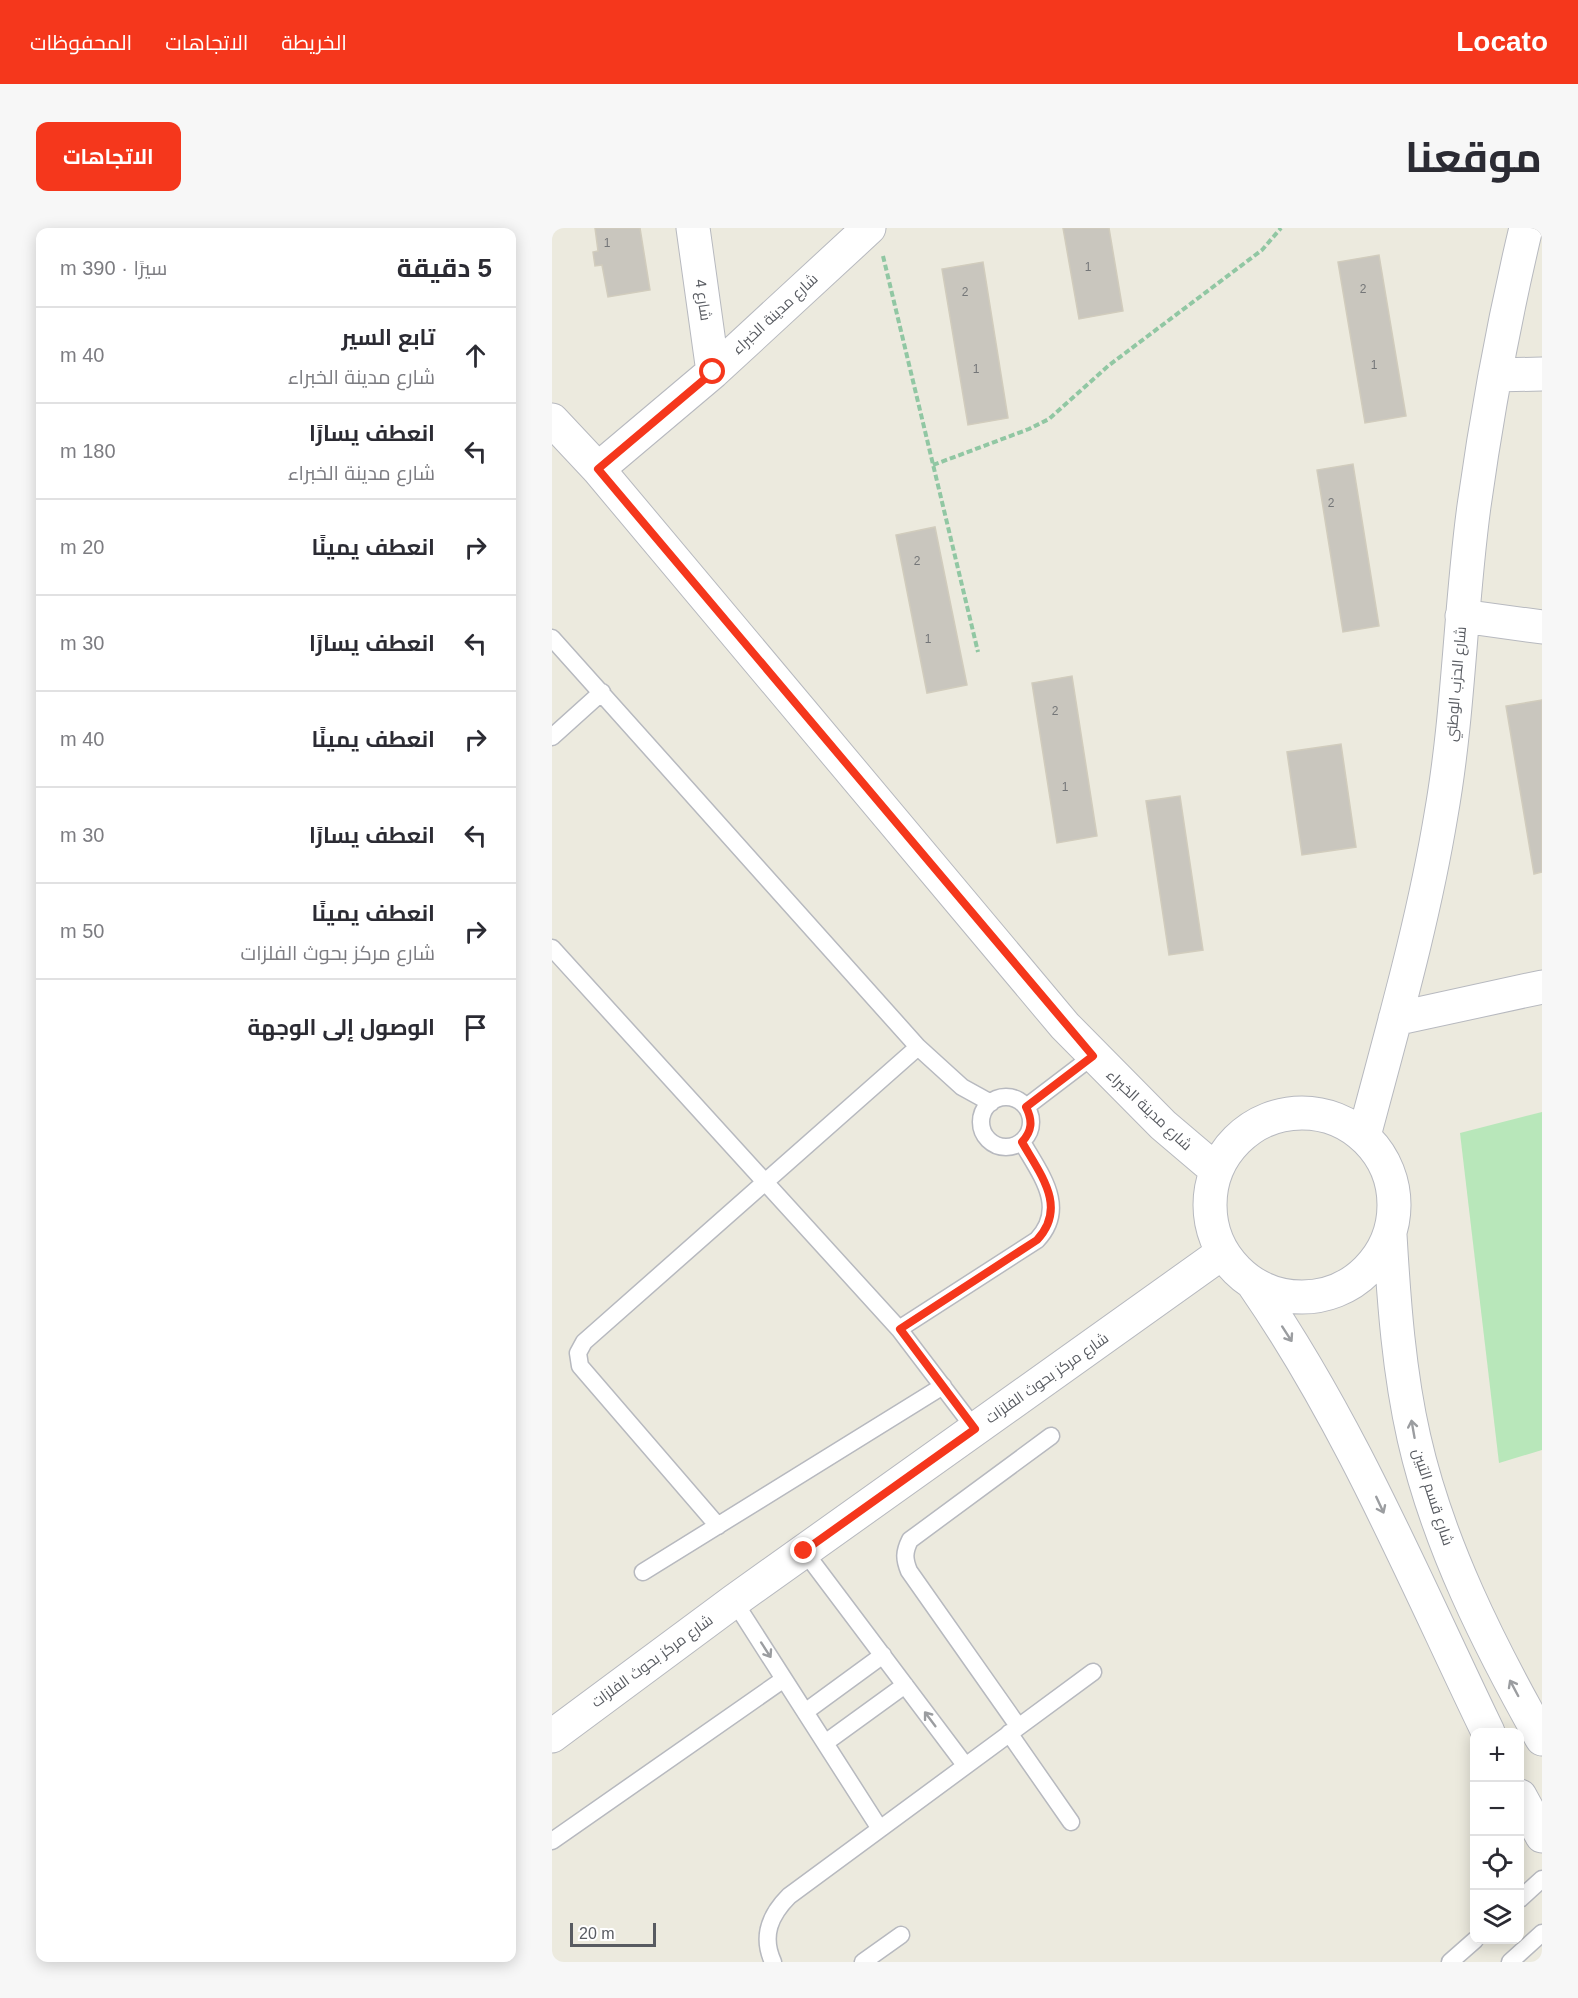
<!DOCTYPE html>
<html lang="ar">
<meta charset="utf-8">
<style>
:root{--surface:#fff;--page:#f7f7f7;--text:#2b2b33;--muted:#7c7c81;--line:#e1e1e2;--accent:#f5371c}
body{margin:0;font-family:Helvetica,Cairo,sans-serif;background:var(--page);color:var(--text);direction:rtl}
.controls{position:absolute;right:18px;bottom:18px;display:grid;overflow:hidden;border-radius:12px;box-shadow:0 3px 15px #0003}
.controls button{width:54px;height:54px;display:grid;place-items:center;padding:0;border:0;border-bottom:2px solid var(--line);background:var(--surface);color:var(--text);font:30px sans-serif}
.scale{position:absolute;left:18px;bottom:15px;width:86px;box-sizing:border-box;padding-left:6px;border:3px solid #585b61;border-top:0;font-size:16px;line-height:21px;white-space:nowrap;color:#585b61;-webkit-text-stroke:4px #fff;paint-order:stroke}
.stop{position:absolute;width:18px;height:18px;margin:-14px;border:4px solid #f5371c;border-radius:50%;background:#fff}
.stop.end{background:#f5371c;border-color:#fff;box-shadow:0 2px 6px #0008}
.list{margin:0;padding:0;list-style:none}
h2{display:flex;justify-content:space-between;align-items:center;height:78px;margin:0;padding:0 24px;font-size:26px}
h2 small{font-size:20px;font-weight:400;color:var(--muted)}
.list li{display:grid;grid-template-columns:39px 1fr auto;gap:18px;align-items:center;box-sizing:border-box;height:96px;padding:0 24px;border-top:2px solid var(--line)}
.list b{display:block;font-size:22px;white-space:nowrap}
.list p{margin:0;font-size:20px;white-space:nowrap;color:var(--muted)}
.list em{font-size:20px;font-style:normal;color:var(--muted)}
.icon{flex:none;width:33px;height:33px;fill:none;stroke:currentColor;stroke-width:2;stroke-linecap:round;stroke-linejoin:round}
.map{position:relative;flex:none;width:990px;height:1734px;overflow:hidden;direction:ltr;border-radius:12px}
header{display:flex;align-items:center;gap:36px;box-sizing:border-box;height:84px;padding:0 30px;background:var(--accent);color:#fff}
header strong{font-size:28px}
nav{display:flex;gap:33px;margin-inline-start:auto;font-size:21px}
.intro{display:flex;align-items:center;justify-content:space-between;box-sizing:border-box;height:144px;padding:0 36px}
h1{margin:0;font-size:42px}
.button{padding:15px 27px;border-radius:12px;background:var(--accent);color:#fff;font-size:21px;font-weight:700}
main{display:flex;gap:36px;padding:0 36px}
aside{flex:1;background:var(--surface);border-radius:12px;box-shadow:0 3px 15px #0003}
.map>svg:first-child{display:block}
.green{fill:#b8e7ba}
.building{fill:#c9c6be;stroke:#d1ccbd;stroke-width:1.5}
.lines{fill:none;stroke-linecap:round;stroke-linejoin:round}
.service-casing{stroke:#b7b9bf;stroke-width:19}
.minor-casing{stroke:#b7b9bf;stroke-width:35}
.path{stroke:#91c7a3;stroke-width:4;stroke-dasharray:6 3;stroke-linecap:butt}
.service{stroke:#fff;stroke-width:16}
.minor{stroke:#fff;stroke-width:33}
.oneway{stroke:#9b9da0}
.route{stroke:#f5371c;stroke-width:8}
.labels{text-anchor:middle;stroke-width:5;stroke-linejoin:round;paint-order:stroke}
.number-label{font-size:12px;fill:#747678}
.street-label{font-size:15px;fill:#585b61;stroke:#fff}
</style>
<header>
<strong>Locato</strong>
<nav><a>الخريطة</a><a>الاتجاهات</a><a>المحفوظات</a></nav>
</header>
<div class="intro"><h1>موقعنا</h1><a class="button">الاتجاهات</a></div>
<main>
<div class="map">
<svg width="990" height="1734" viewBox="0 0 990 1734">
<rect width="100%" height="100%" fill="#eceade"/>
<path class="green" d="M990,884V1222L947,1235L908,905Z"/>
<path class="building" d="M43,0H88L98,62L56,69L50,37L43,38L41,24L46,23Z
M511,0H557L571,83L527,91Z
M827,27L854,188L813,195L786,34Z
M431,34L456,190L416,197L390,41Z
M801,236L827,398L791,404L765,242Z
M383,299L415,457L375,465L344,307Z
M520,448L545,608L505,615L480,455Z
M990,472V644L982,646L954,478Z
M789,516L804,619L750,627L735,524Z
M628,568L651,722L617,727L594,573Z"/>
<g class="lines">
<g class="service-casing">
<path id="service" d="M0,410L366,819L410,859L439,875
M0,509L50,464
M0,720L347,1101L423,1201
M429 894a25 25 0 1 1 50 0a25 25 0 1 1-50 0Z
M474,879L541,828
M347,1101L485,1012C516,979 488,946 470,914
M166,1298L28,1138L26,1125L32,1114L366,819
M252,1323L413,1537
M91,1344L391,1158
M182,1373L328,1601
M253,1484L331,1427
M466,1498L357,1343C352,1331 352,1324 358,1312L499,1208
M457,1505L519,1594
M273,1515L353,1457
M0,1613L232,1451
M968,1671L990,1651
M221,1734C209,1708 218,1687 237,1668L541,1444
M311,1734L349,1707
M898,1734L923,1712
M958,1734L990,1705"/>
</g>
<g class="minor-casing">
<path id="minor" d="M141,0L161,144
M943,147L990,146
M0,192L46,241L513,798L611,897L664,942
M46,241L161,144L317,0
M910,388L990,399
M843,791L990,759
M658 977a92 92 0 1 1 184 0a92 92 0 1 1-184 0Z
M812,908C840,802 871,696 889,587C907,485 908,381 922,278C935,185 952,92 974,0
M838,1007C842,1075 847,1144 862,1210C886,1316 937,1417 990,1511
M702,1057C798,1196 863,1353 936,1504
M0,1508L182,1373L670,1025
M968,1568L990,1608"/>
</g>
<path class="path" d="M331,28L426,424
M381,237L477,201L497,191L556,138L710,22L729,0"/>
<use href="#service" class="service"/>
<use href="#minor" class="minor"/>
</g>
<defs><path id="oneway-shaft" d="M-6 0H5M1.5-3L5.5 0L1.5 3" fill="none" stroke-width="1.6" stroke-linecap="round" stroke-linejoin="round" transform="scale(1.5)"/></defs>
<g class="oneway">
<use href="#oneway-shaft" transform="translate(735 1106) rotate(57)"/>
<use href="#oneway-shaft" transform="translate(861 1201) rotate(-100)"/>
<use href="#oneway-shaft" transform="translate(828 1277) rotate(65)"/>
<use href="#oneway-shaft" transform="translate(214 1422) rotate(57)"/>
<use href="#oneway-shaft" transform="translate(962 1460) rotate(-118)"/>
<use href="#oneway-shaft" transform="translate(378 1491) rotate(-127)"/>
</g>
<g class="lines">
<path class="route" d="M161,144L46,241L541,828L474,879C481,893 480,903 470,914C488,946 516,979 485,1012L348,1101L423,1201L252,1323"/>
</g>
<g class="labels">
<g class="number-label">
<text x="55" y="19">1</text>
<text x="536" y="43">1</text>
<text x="811" y="65">2</text>
<text x="413" y="68">2</text>
<text x="822" y="141">1</text>
<text x="424" y="145">1</text>
<text x="779" y="279">2</text>
<text x="365" y="337">2</text>
<text x="376" y="415">1</text>
<text x="503" y="487">2</text>
<text x="513" y="563">1</text>
</g>
<g class="street-label">
<text transform="translate(151 72) rotate(82)" y="5">شارع 4</text>
<text transform="translate(223 86) rotate(-43)" y="5">شارع مدينة الخبراء</text>
<text transform="translate(904 456) rotate(-85)" y="5">شارع الحزب الوطني</text>
<text transform="translate(597 882) rotate(43)" y="5">شارع مدينة الخبراء</text>
<text transform="translate(495 1150) rotate(-35)" y="5">شارع مركز بحوث الفلزات</text>
<text transform="translate(881 1269) rotate(72)" y="5">شارع قسم التبين</text>
<text transform="translate(100 1433) rotate(-36)" y="5">شارع مركز بحوث الفلزات</text>
</g>
</g>
</svg>
<div class="controls">
<button>+</button>
<button>−</button>
<button><svg class="icon" aria-label="locate" viewBox="0 0 24 24"><circle cx="12" cy="12" r="6"/><path d="M12 2v4M12 18v4M2 12h4M18 12h4"/></svg></button>
<button><svg class="icon" aria-label="layers" viewBox="0 0 24 24"><path d="M12 4l9 5-9 5-9-5zM3 14l9 5 9-5"/></svg></button>
</div>
<div class="scale">20 m</div>
<div class="stop" style="left:161px;top:144px"></div>
<div class="stop end" style="left:252px;top:1323px"></div>
</div>
<aside>
<h2>5 دقيقة<small>سيرًا · 390 m</small></h2>
<ul class="list">
<li><svg class="icon" aria-label="ahead" viewBox="0 0 24 24"><path d="M12 20V5M6 11l6-6 6 6"/></svg><div><b>تابع السير</b><p>شارع مدينة الخبراء</p></div><em>40 m</em></li>
<li><svg class="icon" aria-label="left" viewBox="0 0 24 24"><path d="M17 20v-9H6M10 6l-5 5 5 5"/></svg><div><b>انعطف يسارًا</b><p>شارع مدينة الخبراء</p></div><em>180 m</em></li>
<li><svg class="icon" aria-label="right" viewBox="0 0 24 24"><path d="M7 20v-9h11M14 6l5 5-5 5"/></svg><div><b>انعطف يمينًا</b></div><em>20 m</em></li>
<li><svg class="icon" aria-label="left" viewBox="0 0 24 24"><path d="M17 20v-9H6M10 6l-5 5 5 5"/></svg><div><b>انعطف يسارًا</b></div><em>30 m</em></li>
<li><svg class="icon" aria-label="right" viewBox="0 0 24 24"><path d="M7 20v-9h11M14 6l5 5-5 5"/></svg><div><b>انعطف يمينًا</b></div><em>40 m</em></li>
<li><svg class="icon" aria-label="left" viewBox="0 0 24 24"><path d="M17 20v-9H6M10 6l-5 5 5 5"/></svg><div><b>انعطف يسارًا</b></div><em>30 m</em></li>
<li><svg class="icon" aria-label="right" viewBox="0 0 24 24"><path d="M7 20v-9h11M14 6l5 5-5 5"/></svg><div><b>انعطف يمينًا</b><p>شارع مركز بحوث الفلزات</p></div><em>50 m</em></li>
<li><svg class="icon" aria-label="arrive" viewBox="0 0 24 24"><path d="M6 21V4h12l-3 4 3 4H6"/></svg><div><b>الوصول إلى الوجهة</b></div></li>
</ul>
</aside>
</main>
